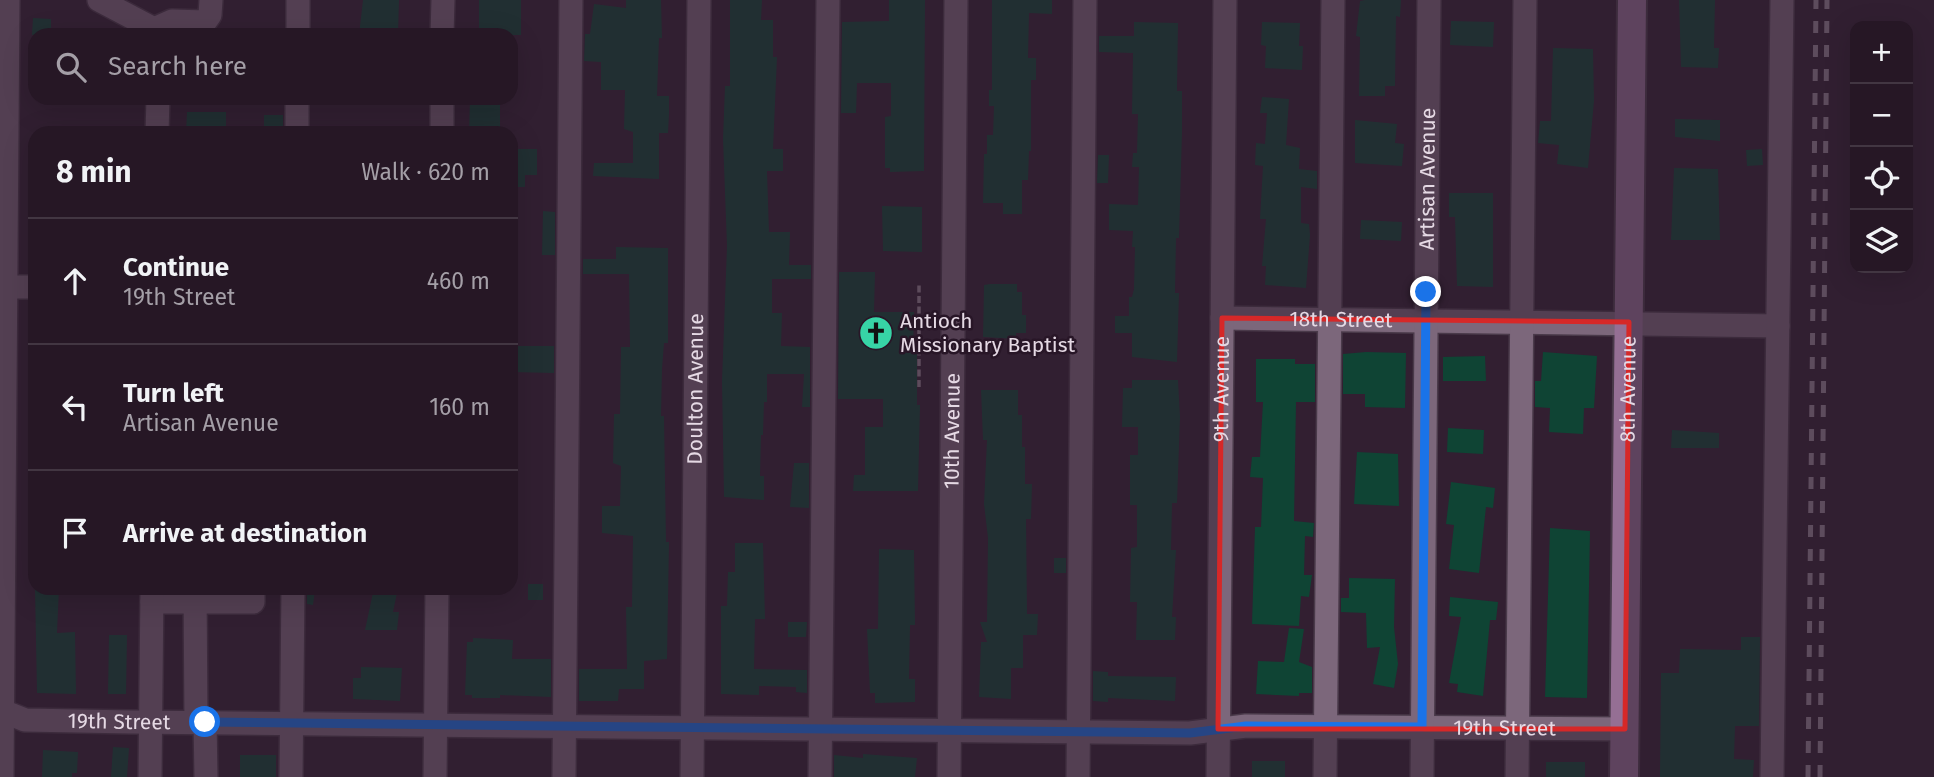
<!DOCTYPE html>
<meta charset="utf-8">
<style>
:root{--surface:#261725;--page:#2e202d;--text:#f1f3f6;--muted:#a49fa7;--line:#423642}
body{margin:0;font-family:"Fira Sans",sans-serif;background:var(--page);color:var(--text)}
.controls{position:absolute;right:21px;top:21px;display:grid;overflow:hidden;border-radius:14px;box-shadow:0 7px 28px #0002}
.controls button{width:63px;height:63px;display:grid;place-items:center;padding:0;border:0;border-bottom:2px solid var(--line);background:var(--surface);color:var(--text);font:35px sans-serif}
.stop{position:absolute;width:21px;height:21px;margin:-16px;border:5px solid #1a73e8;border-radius:50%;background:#fff}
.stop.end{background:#1a73e8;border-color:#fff;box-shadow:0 2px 7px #0008}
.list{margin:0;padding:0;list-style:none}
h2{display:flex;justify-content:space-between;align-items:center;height:91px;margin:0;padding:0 28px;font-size:30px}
h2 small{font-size:23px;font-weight:400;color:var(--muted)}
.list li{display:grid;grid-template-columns:46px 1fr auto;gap:21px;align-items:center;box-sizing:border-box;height:126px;padding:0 28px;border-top:2px solid var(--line)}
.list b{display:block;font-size:26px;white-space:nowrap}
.list p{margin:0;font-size:23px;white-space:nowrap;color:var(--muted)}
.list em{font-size:23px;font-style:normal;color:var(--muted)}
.icon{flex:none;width:38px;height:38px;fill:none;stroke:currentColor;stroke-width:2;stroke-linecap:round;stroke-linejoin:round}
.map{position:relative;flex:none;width:1934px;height:777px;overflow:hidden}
.search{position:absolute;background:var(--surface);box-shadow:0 7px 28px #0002;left:28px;top:28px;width:490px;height:77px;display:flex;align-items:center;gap:18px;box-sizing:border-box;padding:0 24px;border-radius:21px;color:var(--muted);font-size:26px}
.panel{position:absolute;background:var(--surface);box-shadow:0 7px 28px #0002;left:28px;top:126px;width:490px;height:469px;border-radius:21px}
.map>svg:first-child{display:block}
.building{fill:#0f4434}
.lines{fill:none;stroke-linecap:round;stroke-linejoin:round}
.minor-casing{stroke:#4a3a4a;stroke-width:26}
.major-casing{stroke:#4a3a4a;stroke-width:32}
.path{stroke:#928391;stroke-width:3.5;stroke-dasharray:7 3.5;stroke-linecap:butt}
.minor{stroke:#7c677b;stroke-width:23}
.major{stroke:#956f94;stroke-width:28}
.rail{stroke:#938392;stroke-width:5;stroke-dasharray:12 12;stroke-linecap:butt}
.route{stroke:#1a73e8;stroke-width:9}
.marked{fill:none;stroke:#d62828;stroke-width:5;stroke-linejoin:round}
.labels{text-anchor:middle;stroke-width:5;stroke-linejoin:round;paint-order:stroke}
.street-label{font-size:21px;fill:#e5d9e4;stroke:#281627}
.poi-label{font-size:21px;fill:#e5d9e4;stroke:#281627;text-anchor:start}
</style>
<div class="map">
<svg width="1934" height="777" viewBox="0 0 1934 777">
<rect width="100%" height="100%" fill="#321f31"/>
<path class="building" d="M363,0H399L398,35H359Z
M479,0H521V35H479Z
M626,0H661L662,38H659L657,96H669V114L668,133H659V179L593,176L594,163H633V132L624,129L625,90H601V62L584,61L585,34H590L594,4L626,8Z
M730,0H762L761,20H773V57H777L773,149H783V171H767L769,232H790L789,265H811V279H772V313H782L781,346L810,347V407H802L804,374H767V402H764L763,435H761L760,476H764V500L724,497L722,381L727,246L723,139L725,86H730Z
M889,0H925L924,171L890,172V168H885V117L891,116V83H857L856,113H841L842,22L889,21Z
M992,0H1052V14L1029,13L1028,58H1036V80H1031V151H1029L1028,180H1022V214H1003V203H983L984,154H987V135H993L994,106H989V90H992Z
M1365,0H1401L1400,17L1396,16L1395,86H1385V96H1359L1360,37L1356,36L1360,1Z
M1679,0H1715L1714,48H1719L1718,68L1681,67Z
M33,18L51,19V35H32Z
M1451,21L1494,22L1493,47L1450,45Z
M1134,22L1178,23L1177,91H1182V132L1179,238H1176L1175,293H1179L1177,362L1132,357V333H1115V316H1129V297H1132L1134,289L1135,247H1132L1133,231L1109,230V204L1138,205L1139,167H1132L1133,153H1137L1138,114H1132L1133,53L1099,52V36H1134Z
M1262,22L1300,23L1299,46H1303L1302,70L1265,68L1266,46L1261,45Z
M1553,48L1593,49L1594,101L1588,168L1557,164L1559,145L1538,143L1540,121H1551Z
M1262,97L1289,99L1286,145L1300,148L1299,169L1317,171V189L1301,187V223L1309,224L1310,235L1306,288L1265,285L1266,266H1262L1266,219H1260L1263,166L1255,165L1256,143L1265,144L1267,113H1260Z
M470,98H497V103H500V133H469Z
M187,112H226V133H186Z
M264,115H283V133H264Z
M1675,119L1720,120V141L1675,137Z
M1355,120L1397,124L1395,143L1404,144L1402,166L1355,163Z
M511,149H537V175H525V187H511Z
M1762,149L1763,165L1747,166L1746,150Z
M1098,155H1109L1108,183H1097Z
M1674,168L1718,169L1720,240H1671Z
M1449,193H1493V287L1457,286L1455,217H1449Z
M882,206L922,207V252L883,251Z
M543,211L555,212V255H542Z
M1361,220L1402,222L1401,241L1360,239Z
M616,247L668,248V343H664L662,369L661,416H664L666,542H669L667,659L644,661V689H619L618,701H579V669H627L626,607H632L633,536L602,533V506H620L621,466L613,463L614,414H620L621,347H630L629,274H583V259H616Z
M839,272H875L874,312H914L913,353H917V405H920L918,491H853L854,475H865V427H883V399H838Z
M990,284H1017V292H1022V315H1026V333H1016V339L983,337L984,285Z
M511,346H554V373L511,372Z
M1366,352L1406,353L1405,408L1365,407V394H1343V354Z
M1543,352L1597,356L1594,408H1584L1583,434L1549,432L1550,408L1535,407V381H1541Z
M1485,356L1486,381H1443V357Z
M1256,359H1295V364H1315V402H1296L1294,521L1314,523L1313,537L1305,536L1304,575H1312L1309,597L1301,596L1299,626L1252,624L1255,527H1261L1263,478L1250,477L1252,457H1260L1263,402H1256Z
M1132,380H1178L1180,417L1177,503H1172L1171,550H1176L1172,617H1176L1175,640H1136L1137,602H1130L1131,548L1137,547V505H1130V455H1138V427H1122L1123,388H1132Z
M981,390H1018V415H1022V447H1025V484H1032L1031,519H1026L1027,614H1038L1037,635H1023V668H1011V699L979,697L981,642H987L980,622H987L988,538L984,504L987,440H983Z
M1448,428L1484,430L1483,454L1447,452Z
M1672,430L1719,433V448H1671Z
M1357,452L1398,454L1399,506L1354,504Z
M794,463H809V508L790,507Z
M1451,482L1495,488L1493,508L1486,507L1479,573L1449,569L1454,525L1446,524Z
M1550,528L1590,531L1587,698L1545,697Z
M735,543H763L765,619H755L754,669L807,670V693L796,692V687L759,686V695L721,694V606H727L728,572H735Z
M879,549L914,550L915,625H910L909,679H915V702L875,703V693H870L867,629H878Z
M1054,558H1066V573H1054Z
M1349,578L1395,579L1394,627L1398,664L1394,688L1373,684L1380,647L1367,648L1366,613L1341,612V598H1349Z
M528,584H543V600H528Z
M35,588H59L57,633L75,632L76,694L37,693Z
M307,588L315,590L313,605L307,604Z
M374,588H398L393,612H399L397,630H365Z
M1450,597L1498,602L1496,620H1490L1483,696L1457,692L1458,684L1449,683L1461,617L1449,616Z
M788,622H807L806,637H788Z
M1289,628L1304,629L1299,662L1312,667V693H1299V696L1256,694L1258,661L1284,662Z
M109,635H127L126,694H108Z
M1741,637H1760L1759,726H1735L1734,759L1754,760L1753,777H1660L1661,673H1679L1680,649L1741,650Z
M473,638L513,640L512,659H551V697L500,695V698H472V695H465L467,642H473Z
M361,667L402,668L400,701L353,699V678H361Z
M1093,671L1108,672V676L1176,677L1175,701L1108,698V702L1093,701Z
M113,747L129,748L127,777H111Z
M43,750L78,752L77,773H72V777H42Z
M863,754L917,758L915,777H834V755L863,758Z
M240,755H276V777H240Z
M1252,761H1285V777H1252Z
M1546,762H1585V777H1546Z"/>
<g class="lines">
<g class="minor-casing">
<g id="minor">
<path d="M99,0L154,29L156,35"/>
<path d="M154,29L172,21L205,22L210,15L211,0"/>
<path d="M298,35V0"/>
<path d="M442,35L443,0"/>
<path d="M157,133L158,98"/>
<path d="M297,133V98"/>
<path d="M442,133V98"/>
<path d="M6,287H35"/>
<path id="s1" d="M1222,318L1778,326"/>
<path d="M195,588L196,722"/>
<path d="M152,602H253V588"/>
<path id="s2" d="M0,710L25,720L131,722L1190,733L1246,726L1625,729"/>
<path d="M205,722L206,777"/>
<path d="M2,777L8,0"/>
<path d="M150,777L152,588"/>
<path d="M291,777L293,588"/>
<path d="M435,777L437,588"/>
<path d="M564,777L571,0"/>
<path id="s3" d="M692,777L699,0"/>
<path d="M820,777L828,0"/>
<path id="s4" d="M949,777L956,0"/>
<path d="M1078,777L1085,0"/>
<path id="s5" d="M1218,777L1225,0"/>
<path d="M1325,777L1333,0"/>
<path id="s6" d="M1422,777L1429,0"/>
<path d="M1517,777L1525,0"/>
<path d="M1772,777L1782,0"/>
</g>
</g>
<g class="major-casing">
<g id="major">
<path id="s7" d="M1624,777L1632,0"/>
</g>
</g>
<path class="path" d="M919,387V283"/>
<use href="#minor" class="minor"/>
<use href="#major" class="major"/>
<path class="rail" d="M1808,777L1816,0
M1820,777L1827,0"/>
</g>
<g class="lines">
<path class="route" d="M205,722L1190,733L1246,726L1422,727L1426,292"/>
</g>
<path d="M0 0H1934V777H0ZM1222,318L1629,322L1625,729H1218Z" fill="#321f31" fill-opacity=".55" fill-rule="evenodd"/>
<path class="marked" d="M1222,318L1629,322L1625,729H1218Z"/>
<defs>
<g id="church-disc" transform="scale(1.75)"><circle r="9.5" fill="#37d4a6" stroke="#281627"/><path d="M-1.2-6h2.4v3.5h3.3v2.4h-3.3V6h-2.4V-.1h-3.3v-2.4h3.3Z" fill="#111"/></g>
</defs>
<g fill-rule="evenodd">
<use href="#church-disc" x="876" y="333"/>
</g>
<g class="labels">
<g class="street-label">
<text dy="7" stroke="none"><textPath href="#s6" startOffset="598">Artisan Avenue</textPath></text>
<text dy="7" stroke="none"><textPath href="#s1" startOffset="119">18th Street</textPath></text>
<text dy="7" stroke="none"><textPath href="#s5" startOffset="388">9th Avenue</textPath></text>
<text dy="7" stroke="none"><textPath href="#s3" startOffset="388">Doulton Avenue</textPath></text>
<text dy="7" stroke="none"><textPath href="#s7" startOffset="388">8th Avenue</textPath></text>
<text dy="7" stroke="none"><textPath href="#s4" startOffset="346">10th Avenue</textPath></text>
<text dy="7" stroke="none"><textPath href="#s2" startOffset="121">19th Street</textPath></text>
<text dy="7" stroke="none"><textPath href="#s2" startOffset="1507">19th Street</textPath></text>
</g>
<g class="poi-label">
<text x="900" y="328">Antioch<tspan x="900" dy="24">Missionary Baptist</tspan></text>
</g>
</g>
</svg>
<div class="controls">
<button>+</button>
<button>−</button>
<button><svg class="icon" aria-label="locate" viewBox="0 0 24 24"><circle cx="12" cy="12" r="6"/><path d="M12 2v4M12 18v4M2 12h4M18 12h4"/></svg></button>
<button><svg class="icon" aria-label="layers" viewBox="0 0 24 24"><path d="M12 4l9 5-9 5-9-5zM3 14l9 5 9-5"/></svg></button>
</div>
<div class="stop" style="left:205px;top:722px"></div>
<div class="stop end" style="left:1426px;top:292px"></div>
<div class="search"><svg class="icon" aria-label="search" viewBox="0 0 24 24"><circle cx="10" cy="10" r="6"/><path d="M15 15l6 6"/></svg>Search here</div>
<section class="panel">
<h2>8 min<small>Walk · 620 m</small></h2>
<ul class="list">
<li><svg class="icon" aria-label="ahead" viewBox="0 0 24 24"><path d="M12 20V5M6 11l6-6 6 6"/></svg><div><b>Continue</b><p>19th Street</p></div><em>460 m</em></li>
<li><svg class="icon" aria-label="left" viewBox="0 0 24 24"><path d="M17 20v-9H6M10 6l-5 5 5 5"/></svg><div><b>Turn left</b><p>Artisan Avenue</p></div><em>160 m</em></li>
<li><svg class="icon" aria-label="arrive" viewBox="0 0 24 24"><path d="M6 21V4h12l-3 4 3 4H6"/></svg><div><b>Arrive at destination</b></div></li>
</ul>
</section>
</div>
